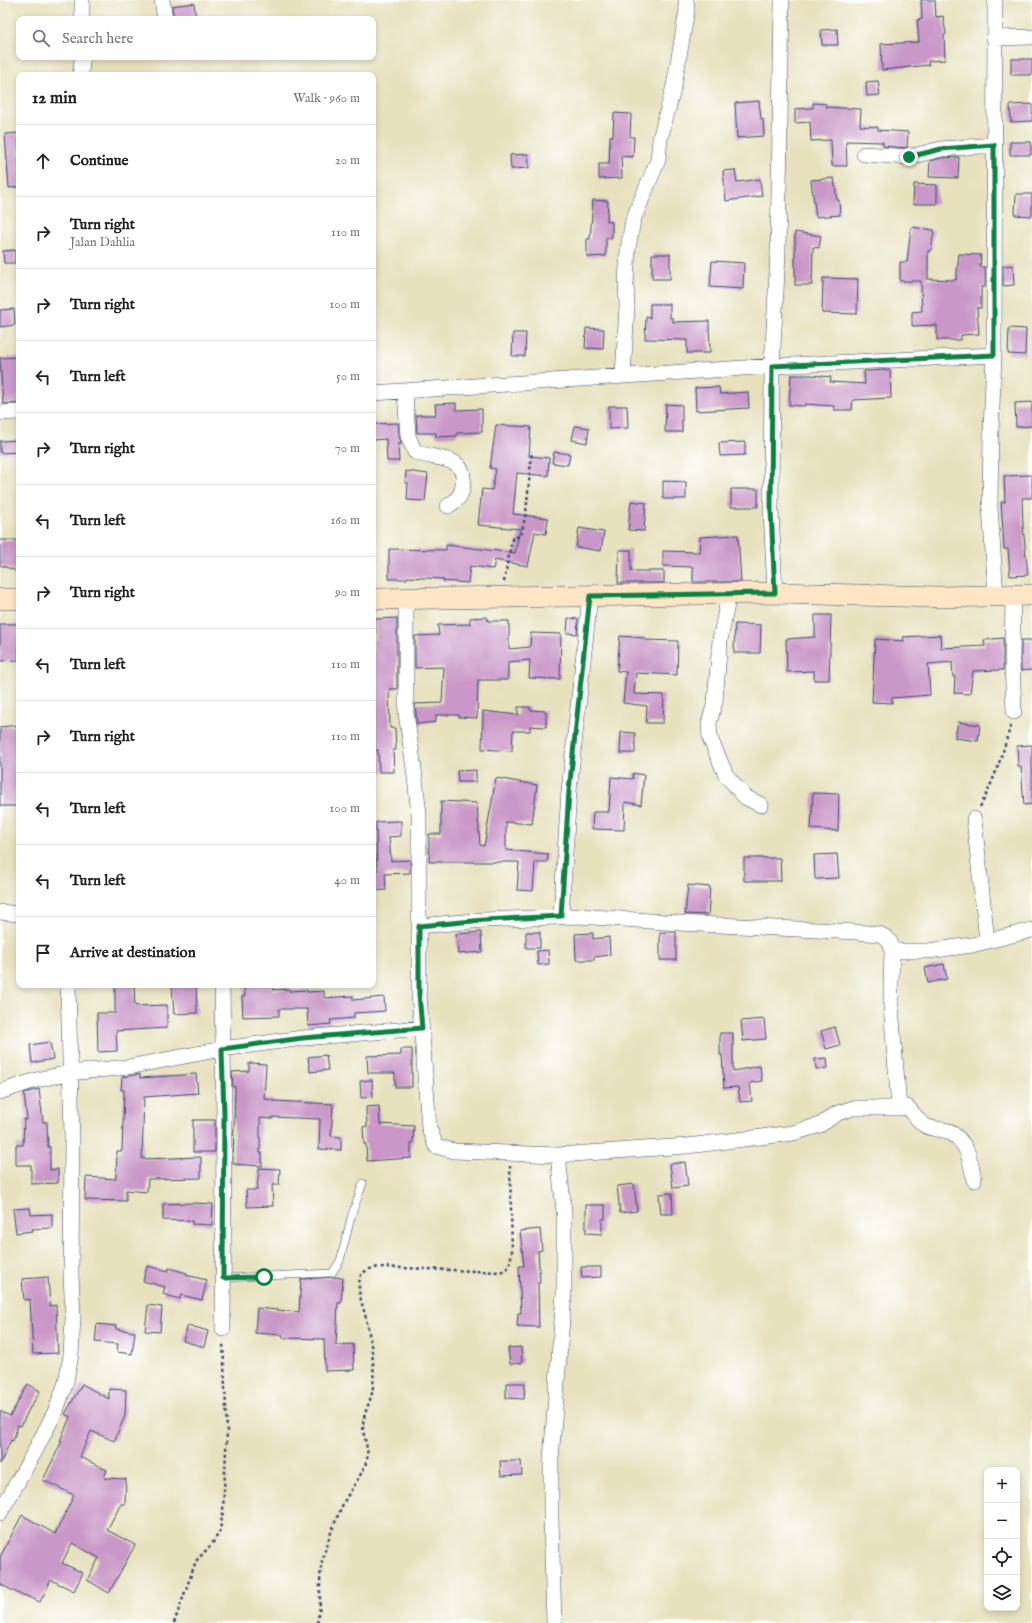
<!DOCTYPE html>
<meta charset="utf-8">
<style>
:root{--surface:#fff;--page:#f2f2f2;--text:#202124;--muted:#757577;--line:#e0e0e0}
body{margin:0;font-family:"IM FELL English",serif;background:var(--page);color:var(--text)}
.controls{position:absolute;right:12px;bottom:12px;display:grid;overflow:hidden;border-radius:8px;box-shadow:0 2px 6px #0003}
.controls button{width:36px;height:36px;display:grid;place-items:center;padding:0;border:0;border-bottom:1px solid var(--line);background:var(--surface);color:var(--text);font:20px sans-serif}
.stop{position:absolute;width:12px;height:12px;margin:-9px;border:3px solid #0b8043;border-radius:50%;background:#fff}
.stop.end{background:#0b8043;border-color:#fff;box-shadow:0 1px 4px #0008}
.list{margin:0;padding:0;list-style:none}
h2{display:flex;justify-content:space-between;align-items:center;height:52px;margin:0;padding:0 16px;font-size:17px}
h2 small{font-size:13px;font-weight:400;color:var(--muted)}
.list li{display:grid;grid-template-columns:26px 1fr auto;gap:12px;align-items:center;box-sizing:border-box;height:72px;padding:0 16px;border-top:1px solid var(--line)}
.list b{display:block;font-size:15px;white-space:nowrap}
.list p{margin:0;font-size:13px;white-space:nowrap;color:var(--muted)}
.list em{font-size:13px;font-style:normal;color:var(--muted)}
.icon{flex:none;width:22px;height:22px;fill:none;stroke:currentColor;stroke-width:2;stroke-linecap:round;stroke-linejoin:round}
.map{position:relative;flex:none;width:1032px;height:1623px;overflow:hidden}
.search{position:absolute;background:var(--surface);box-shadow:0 2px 6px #0003;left:16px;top:16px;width:360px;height:44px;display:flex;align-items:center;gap:10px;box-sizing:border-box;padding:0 14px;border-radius:8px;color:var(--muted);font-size:15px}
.panel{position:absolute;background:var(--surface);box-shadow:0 2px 6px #0003;left:16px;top:72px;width:360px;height:916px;border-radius:8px}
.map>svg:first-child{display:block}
.building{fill:#c997c8}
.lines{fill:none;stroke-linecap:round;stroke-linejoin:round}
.lane-casing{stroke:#3a4a6c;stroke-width:8}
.street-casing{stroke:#3a4a6c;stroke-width:16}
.secondary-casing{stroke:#3a4a6c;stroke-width:22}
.path{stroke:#3a4a6c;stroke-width:2.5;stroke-dasharray:3 3;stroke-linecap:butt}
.lane{stroke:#fff;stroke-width:7}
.street{stroke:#fff;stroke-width:15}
.secondary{stroke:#fde5c5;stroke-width:21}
.route{stroke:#0b8043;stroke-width:5}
</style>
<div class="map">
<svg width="1032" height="1623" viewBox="0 0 1032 1623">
<rect width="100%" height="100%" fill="#fff"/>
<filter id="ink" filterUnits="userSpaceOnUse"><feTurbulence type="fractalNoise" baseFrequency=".025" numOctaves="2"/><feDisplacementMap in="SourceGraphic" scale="8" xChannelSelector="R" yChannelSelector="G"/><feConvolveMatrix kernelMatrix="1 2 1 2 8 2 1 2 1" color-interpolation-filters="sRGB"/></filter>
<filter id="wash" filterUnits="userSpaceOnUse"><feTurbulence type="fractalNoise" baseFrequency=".012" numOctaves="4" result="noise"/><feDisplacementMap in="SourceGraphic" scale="16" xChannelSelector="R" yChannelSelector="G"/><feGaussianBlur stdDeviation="0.9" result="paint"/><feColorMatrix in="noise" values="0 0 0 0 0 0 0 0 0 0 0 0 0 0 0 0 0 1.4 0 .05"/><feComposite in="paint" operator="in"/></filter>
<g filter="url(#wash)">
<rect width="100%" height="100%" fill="#e7e1be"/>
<g id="blocks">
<path class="building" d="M921,0H935L936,17L943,16L946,34L944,35L945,60L928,61L929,65L882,70L881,44L919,42L917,20L922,19Z
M194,3L196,19H174L172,6Z
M837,29L838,45H822L821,30Z
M1011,59H1032V75H1011Z
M878,81L880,95L867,96L866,82Z
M759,101L761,119H763L764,136L737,138L735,103Z
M813,103L826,104V107L861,109L860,126L878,127V130L908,132L907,148L883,146V142L846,141L847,166H832L831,140L811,141L810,122L795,123V109L813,108Z
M1032,104V121L1011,122L1010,105Z
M614,113L631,114L630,137H634L633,157L621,156L622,178L599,179V164H609L610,136H613Z
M19,133V187L9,188L5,134Z
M1010,142H1031V155H1010Z
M528,154L529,168L511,169L510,155Z
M959,157L958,178L929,177L930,161L942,158Z
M735,170L737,182L760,179L762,196L726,201L723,171Z
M834,178L837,200H839L840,215L816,217L811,180Z
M914,184L937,185V204H913Z
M1016,194H1032V216L1015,215Z
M593,200L608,201L607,221L612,222V238H606V256L587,257V239H590Z
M911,227L934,230L931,251H928V279L956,280L959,254L981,255L980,267H985V287H981V308H977L979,334L961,335V340H937V325L912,326V312L922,311L921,281H900V262H907Z
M795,232L821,236L819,248L813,247L812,285H795Z
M15,250V263H4L3,251Z
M652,254H670V279H652Z
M712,261L744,263L743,289L710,287Z
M1013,265L1014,285L1003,286V266Z
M823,278L858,279L857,314L822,313Z
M650,304H670V318H673V322L709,321L710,353H687V340L645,339L646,317L650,318Z
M14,309L15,325L0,327V310Z
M586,328L604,329L603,349L585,348Z
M1009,328L1026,329L1025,355L1008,354Z
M513,333H526L525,356H512Z
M19,357V403L3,404L0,358Z
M890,370L891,398L853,400L852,410H834V406L805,404V406L789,405L791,375H811L831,377L830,382L865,384L864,371Z
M719,387L720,394L748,392L749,408L696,411L695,388Z
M1032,402V426L1016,427L1015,403Z
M456,403V410L482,409V432L457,433V436L436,437V433H417L416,415H436L435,404Z
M666,404L682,405V432H665Z
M609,406H627L628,428L609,429Z
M398,423L399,437L402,444H398L399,461H387L386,439L373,440V424Z
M496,425L531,427L529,456L549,458L548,476L517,473L513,514L548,518L546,534L535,532L528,566L495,560L493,569L470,566L468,583L443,581V579L407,577V579H389V549L446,550V545L515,553L520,529L478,525L482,489L492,490L496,469L490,468Z
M575,426L589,428L587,443L572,440Z
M19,440V452L0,453V441Z
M745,442V455L720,456L719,443Z
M554,452L570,454L568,465L552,463Z
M406,471L428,474L425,501L407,500L408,483H405Z
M1032,475V498H1022L1023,527L1028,575L1010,576L1008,549H1004L1003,531L1001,502H1005L1004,476Z
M663,481L686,482V499H663Z
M731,489H758V507H731Z
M631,501L646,503L644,531L628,530Z
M579,528L604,532L601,551L576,547Z
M738,535L741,582H693V567L663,566V551L699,552L700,537Z
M0,540H19V572L0,565Z
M619,550H631V571H664V583H618Z
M815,615H831L829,680H814V671L787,672L786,639L815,637Z
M487,617L488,621H509V649L530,647L531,633L561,634L560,679L529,678L530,660L508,662V680H478L477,718L459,717V715H436V722L417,724L415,704L442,703L444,667L415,668V636L439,635L438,625L470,624V618Z
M397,618V689H389L390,728H395L396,750H393L394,772H379L378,750H373V640H376L375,619Z
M568,618L578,619L577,634L567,633Z
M0,624H19V660L0,661Z
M735,624L761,625L760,653H734Z
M940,635L941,648L985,646L984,640L1003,638V670L973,671L970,694L954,693L955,677H953L952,662L928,664L930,695L892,698V703L872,702L875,639L904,641L903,637Z
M620,636L645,638V640L678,641L677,675L636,673L634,694L664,695L663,723H646L647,706L623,703L626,672L617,671Z
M1021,640H1032V670L1021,671Z
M518,707H530V710L546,711V727L530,726V731H513L512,751L482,749L483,711L518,715Z
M958,722L980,725L978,741L955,738Z
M19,725V806H0V727Z
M621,732L635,733V753H620Z
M1032,745V804L1024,805L1021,766H1018L1017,746Z
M476,770V782H458L457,771Z
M633,773L644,775L641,805L625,802L624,830L592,829L593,812H609L611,777L633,779Z
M496,778L537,785L532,824L506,822V850L548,854L547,862H535L533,891L517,890L519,862H429V834H441V801L477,803L480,845L484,846Z
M813,793L839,794L838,831L811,829Z
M401,821V836L389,837L391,861L410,860V873L385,874L386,890L373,891V871H377L376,822Z
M837,854L839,878L815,879L814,855Z
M744,858H780L781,881H744Z
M688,885L710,887L708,915L685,914Z
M481,932L482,952L458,954L456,934Z
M526,932H540V948H526Z
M660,932H676V960H660Z
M593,933V939L609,937L610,955L594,957V960H576L575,934Z
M548,950L549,964L538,965L537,951Z
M944,964L947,979L928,983L925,968Z
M115,985H134L135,1006L167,1005V1028L116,1031L117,1051L98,1052L97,1013H115Z
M172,985H196L197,1013L174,1014Z
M244,985H273V990L289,989V991L307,990V992L324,991V998L353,996V1000L384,997L385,1011L354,1013V1018L330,1020L331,1024L308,1026L307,1009H279V1016L243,1017L242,996H245Z
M764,1019L766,1039L743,1041L741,1021Z
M835,1027L840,1045L826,1049L821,1031Z
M720,1033H733V1071L760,1066L762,1081L750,1083L752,1101L740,1102L738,1087L724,1088L722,1055H720Z
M50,1042L53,1059L32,1063L30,1045Z
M401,1049H412V1087H395V1073H368L367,1056L401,1055Z
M326,1055L328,1070L310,1072L308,1057Z
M827,1058L828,1068L816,1069L815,1059Z
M249,1063L266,1064L264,1099L273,1100V1101L333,1104L331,1136L341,1137V1150L319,1149L320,1119L272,1117V1119L260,1118V1153H262V1166L233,1164L235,1087H233L232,1072L249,1071Z
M140,1074V1078L196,1074L198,1093L144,1097L142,1159L201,1157V1178L148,1179L147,1192L126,1190V1201L85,1200L86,1177L116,1179L117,1151H122L124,1090H121L122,1077Z
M372,1080L373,1097L361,1098L360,1081Z
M39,1089L43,1122H47L48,1147H50V1170L58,1169V1183L31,1184V1165H16V1145H23L24,1119L27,1120L24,1093Z
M379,1106L380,1124L414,1126L413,1143H411V1158L367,1161L366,1144H364L363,1127L367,1126L366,1107Z
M193,1120H215V1152H193Z
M685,1162L688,1186L673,1188L670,1164Z
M259,1168L280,1169L279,1185H272L273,1206L247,1207L246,1190H257Z
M634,1184L637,1211L620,1213L617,1186Z
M672,1193L673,1214H661L659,1194Z
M193,1203L213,1204L212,1225L192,1224V1221L163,1220V1204Z
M586,1205H605V1219H602V1234L586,1233Z
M30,1208L31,1215L52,1214V1228L32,1229L33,1231L16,1233L13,1209Z
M540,1229L542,1250L538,1251L540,1283H538L539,1327L517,1326L518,1313H521L519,1266H524L520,1231Z
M147,1266L168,1271L169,1268L187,1273L186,1275L207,1280L202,1300L181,1295L180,1299L163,1294L165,1287L143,1281Z
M581,1267H601V1277L582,1278Z
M48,1277L50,1306L56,1305L58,1353L33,1354L30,1299L24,1300L22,1279Z
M334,1277L343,1278L341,1303H338L336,1345L353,1344L354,1370L325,1371L324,1339L283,1338V1335L255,1333L257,1308L299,1312L301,1279Z
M148,1305L162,1307L160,1332L145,1331Z
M97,1324L116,1326V1329L135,1332L132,1354L117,1352L118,1344L95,1342Z
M188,1325L208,1331L204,1347L183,1341Z
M521,1347L522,1363L510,1364L508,1348Z
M506,1383H525L524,1399L506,1398Z
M28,1384L40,1391L31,1407H30L21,1426L18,1425L13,1441L11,1440L0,1464V1411L10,1416Z
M82,1384L109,1399V1389L126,1390L125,1416L114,1441L91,1431L80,1457L107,1470L104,1478L126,1479L125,1504H121L107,1530L135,1545L109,1593L87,1580L99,1558L72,1543L62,1563L83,1573L74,1591L51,1580L40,1602L24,1595L23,1596L0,1584V1557L22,1515L55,1534L74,1495L43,1480L62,1441H60L70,1417L65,1414Z
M500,1461H521L522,1475L501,1476Z"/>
</g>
</g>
<g filter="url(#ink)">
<use href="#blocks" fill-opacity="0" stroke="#3a4a6c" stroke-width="1"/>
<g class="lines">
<g class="lane-casing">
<path id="lane" d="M223,1278L332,1273L340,1261L352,1214L363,1183"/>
</g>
<g class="street-casing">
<path id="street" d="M162,0L165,19
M995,0L994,355L991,432L990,507L996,596
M82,19V0
M994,38L1032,37
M81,75L82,57
M864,154L909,157L941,149L994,145
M623,376L627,306L626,283L628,249L633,220L658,160L660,139L674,86L687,10L686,0
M405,392L408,436L415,452C434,460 467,454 463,484C462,495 458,500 448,506
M373,393L772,366L994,355
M0,413L19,412
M775,593L771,510L772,366L778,253L782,0
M729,594L720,640L715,702L709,723L710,738L726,775L745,797L761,805
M1013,595L1012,662L1014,712
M406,599V713L414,769L419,814V994L429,1128L436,1146L454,1151L558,1155L687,1146L793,1133L820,1125L838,1113L853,1108H899L891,1006V983L892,951L890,942L887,938L879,934L856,932L679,923L579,916L484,920L419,926
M974,819L987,941
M0,912L19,914
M561,916L569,791L590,596
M892,951H928L972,945L1032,930
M222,985L224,1115L223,1329
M0,1092L36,1080L69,1073L128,1067L222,1049L303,1038L422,1028
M899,1108L907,1107C913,1112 917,1120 924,1125C931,1130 940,1128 947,1131C967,1139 971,1161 974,1180
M0,1513L35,1451L56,1410L66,1382L71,1355L73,1317L71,1274L72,1136L68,985
M554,1623L551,1518V1459L564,1294V1212L558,1155"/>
</g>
<g class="secondary-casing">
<path id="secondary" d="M0,599H19
M373,599L775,593L940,597L1032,595"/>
</g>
<path class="path" d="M504,582L512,539L521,535L526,513L532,451
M980,807C994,781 1003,753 1011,724
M174,1623L196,1561L212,1544L220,1531L223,1511L227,1431L223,1342
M317,1623C323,1601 317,1579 323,1557C329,1537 336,1518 345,1500C352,1488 361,1476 366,1463C371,1450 362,1437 363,1424C364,1411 372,1400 373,1386C375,1366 371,1343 367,1323C364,1306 354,1289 362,1273L370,1269L379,1267L500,1272C511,1269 510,1261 512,1251L510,1166"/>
<use href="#lane" class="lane"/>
<use href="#street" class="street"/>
<use href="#secondary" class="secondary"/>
</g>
</g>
<g class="lines" filter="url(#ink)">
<path class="route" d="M264,1277L223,1278L224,1115L222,1049L303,1038L422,1028L419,994V926L484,920L561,916L569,791L590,596L775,593L771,510L772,366L994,355V145L941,149L909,157"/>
</g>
</svg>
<div class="controls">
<button>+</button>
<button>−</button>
<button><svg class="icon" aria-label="locate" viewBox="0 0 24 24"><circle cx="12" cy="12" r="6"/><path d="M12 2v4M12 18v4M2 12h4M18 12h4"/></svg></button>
<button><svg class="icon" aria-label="layers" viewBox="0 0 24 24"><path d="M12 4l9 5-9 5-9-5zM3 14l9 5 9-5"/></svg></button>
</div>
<div class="stop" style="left:264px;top:1277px"></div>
<div class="stop end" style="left:909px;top:157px"></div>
<div class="search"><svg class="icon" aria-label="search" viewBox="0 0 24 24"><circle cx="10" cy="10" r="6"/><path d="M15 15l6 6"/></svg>Search here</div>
<section class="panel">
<h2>12 min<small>Walk · 960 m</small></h2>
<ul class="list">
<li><svg class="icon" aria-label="ahead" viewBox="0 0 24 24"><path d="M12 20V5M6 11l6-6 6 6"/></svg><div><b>Continue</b></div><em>20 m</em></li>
<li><svg class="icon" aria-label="right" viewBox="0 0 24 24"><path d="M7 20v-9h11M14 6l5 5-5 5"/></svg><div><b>Turn right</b><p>Jalan Dahlia</p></div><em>110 m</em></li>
<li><svg class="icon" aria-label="right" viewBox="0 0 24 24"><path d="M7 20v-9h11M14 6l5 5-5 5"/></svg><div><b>Turn right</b></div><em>100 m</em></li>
<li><svg class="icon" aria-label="left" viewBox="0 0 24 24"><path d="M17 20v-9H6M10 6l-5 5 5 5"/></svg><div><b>Turn left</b></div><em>50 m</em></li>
<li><svg class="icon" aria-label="right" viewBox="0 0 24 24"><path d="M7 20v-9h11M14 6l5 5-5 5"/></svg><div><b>Turn right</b></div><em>70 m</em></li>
<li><svg class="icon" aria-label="left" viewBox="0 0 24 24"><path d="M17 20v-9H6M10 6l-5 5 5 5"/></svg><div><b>Turn left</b></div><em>160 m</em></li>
<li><svg class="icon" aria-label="right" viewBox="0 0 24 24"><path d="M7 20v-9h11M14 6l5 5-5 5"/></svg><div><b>Turn right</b></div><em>90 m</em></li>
<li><svg class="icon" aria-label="left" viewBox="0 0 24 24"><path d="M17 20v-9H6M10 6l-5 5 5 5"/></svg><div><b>Turn left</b></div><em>110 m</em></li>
<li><svg class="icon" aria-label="right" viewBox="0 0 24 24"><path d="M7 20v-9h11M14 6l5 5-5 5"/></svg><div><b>Turn right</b></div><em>110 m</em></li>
<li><svg class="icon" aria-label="left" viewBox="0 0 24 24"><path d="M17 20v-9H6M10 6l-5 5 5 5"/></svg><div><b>Turn left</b></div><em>100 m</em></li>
<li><svg class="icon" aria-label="left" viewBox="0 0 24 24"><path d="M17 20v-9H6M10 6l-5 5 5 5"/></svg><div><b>Turn left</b></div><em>40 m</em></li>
<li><svg class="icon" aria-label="arrive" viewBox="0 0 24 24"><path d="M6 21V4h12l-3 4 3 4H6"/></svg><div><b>Arrive at destination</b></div></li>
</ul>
</section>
</div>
